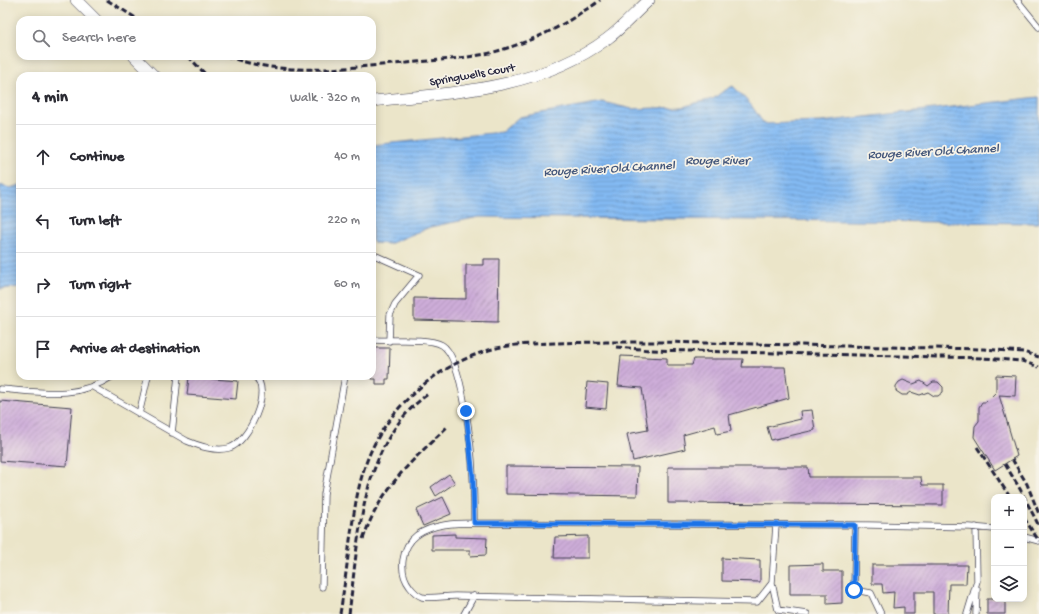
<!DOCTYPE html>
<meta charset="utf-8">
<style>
:root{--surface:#fff;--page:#f2f2f3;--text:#2b2b33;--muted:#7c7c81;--line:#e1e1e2}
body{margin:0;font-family:"Gochi Hand",sans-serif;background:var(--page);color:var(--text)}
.controls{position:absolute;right:12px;bottom:12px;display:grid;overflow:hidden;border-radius:8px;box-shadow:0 2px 10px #0003}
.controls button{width:36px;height:36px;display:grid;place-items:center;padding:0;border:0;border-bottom:1px solid var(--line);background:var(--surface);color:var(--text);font:20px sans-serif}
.stop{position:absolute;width:12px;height:12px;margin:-9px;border:3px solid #1a73e8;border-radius:50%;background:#fff}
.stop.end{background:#1a73e8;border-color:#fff;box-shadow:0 1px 4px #0008}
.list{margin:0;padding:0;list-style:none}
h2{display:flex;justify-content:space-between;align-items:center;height:52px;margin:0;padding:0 16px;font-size:17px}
h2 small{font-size:13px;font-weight:400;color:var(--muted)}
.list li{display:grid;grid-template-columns:26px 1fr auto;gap:12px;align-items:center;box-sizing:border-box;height:64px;padding:0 16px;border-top:1px solid var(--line)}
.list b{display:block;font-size:15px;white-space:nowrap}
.list em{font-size:13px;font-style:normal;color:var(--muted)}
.icon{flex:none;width:22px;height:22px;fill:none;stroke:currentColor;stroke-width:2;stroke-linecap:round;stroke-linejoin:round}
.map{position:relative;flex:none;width:1039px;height:614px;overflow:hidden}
.search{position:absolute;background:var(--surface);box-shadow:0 2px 10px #0003;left:16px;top:16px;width:360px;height:44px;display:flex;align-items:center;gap:10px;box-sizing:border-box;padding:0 14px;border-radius:12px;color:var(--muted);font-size:15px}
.panel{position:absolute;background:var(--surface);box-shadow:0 2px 10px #0003;left:16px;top:72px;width:360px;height:308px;border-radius:12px}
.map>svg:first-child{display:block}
.water{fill:url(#water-rules);stroke:#526e97}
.building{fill:url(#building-hatch)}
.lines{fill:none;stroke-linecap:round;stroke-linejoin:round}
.lane-casing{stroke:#403f50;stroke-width:7}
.street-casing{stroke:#403f50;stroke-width:12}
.lane{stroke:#fff;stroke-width:5.5}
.street{stroke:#fff;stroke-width:11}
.rail{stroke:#22223b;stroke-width:3;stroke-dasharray:6 3;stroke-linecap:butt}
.route{stroke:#1a73e8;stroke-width:5}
.labels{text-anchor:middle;stroke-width:3.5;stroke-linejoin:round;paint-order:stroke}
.street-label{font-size:12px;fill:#22223b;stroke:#f7f3e8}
.water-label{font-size:13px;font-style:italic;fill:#44577b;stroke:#f7f3e8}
</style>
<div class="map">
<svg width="1039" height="614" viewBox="0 0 1039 614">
<defs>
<pattern id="water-rules" width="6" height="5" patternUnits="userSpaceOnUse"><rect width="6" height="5" fill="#83baf3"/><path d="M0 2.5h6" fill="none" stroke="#6b97c6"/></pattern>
<pattern id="building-hatch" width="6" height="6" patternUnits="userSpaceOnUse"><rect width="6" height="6" fill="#ceadd9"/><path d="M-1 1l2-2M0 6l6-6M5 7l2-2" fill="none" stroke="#a78cb1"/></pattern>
</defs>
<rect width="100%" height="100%" fill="#f7f3e8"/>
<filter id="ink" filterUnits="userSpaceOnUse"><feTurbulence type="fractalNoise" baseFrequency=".025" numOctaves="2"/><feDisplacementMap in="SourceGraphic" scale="8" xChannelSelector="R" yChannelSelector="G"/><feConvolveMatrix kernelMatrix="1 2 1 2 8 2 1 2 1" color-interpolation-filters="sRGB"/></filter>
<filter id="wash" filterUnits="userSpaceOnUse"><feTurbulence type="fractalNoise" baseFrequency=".012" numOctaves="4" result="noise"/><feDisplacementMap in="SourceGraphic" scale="16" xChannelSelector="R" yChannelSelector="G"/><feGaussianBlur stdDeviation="0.9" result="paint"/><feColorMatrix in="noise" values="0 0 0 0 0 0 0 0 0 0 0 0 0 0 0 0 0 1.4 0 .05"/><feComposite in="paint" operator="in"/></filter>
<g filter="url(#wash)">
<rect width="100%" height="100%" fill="#ebe5c9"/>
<path class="water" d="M733,86L751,105L764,124L821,122L1039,97V223L479,217L430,227L389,244L375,243L372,241V145L502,132L519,117L602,102L632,109L683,107L696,103L713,99L722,92Z
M0,185L10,188L20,185V287L0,289Z"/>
<g id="blocks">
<path class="building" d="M484,259H499L498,322L414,320V298L466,299V265H484Z
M372,348H390L389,379H386V384H376V379H372L371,377L372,376Z
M621,356L667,358V365H692L694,359H743L742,367H785L789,398L729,415L731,431L717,434L715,426L683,435L685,449L633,461L627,434L648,430L642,388L618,386Z
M996,375L1016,376L1015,396L999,395L1017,456L995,470L974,437L975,426L979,421V407L982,402H986L996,392Z
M189,377L238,381L236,399L187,395Z
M903,380L913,384L921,381L928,386L933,382H938L943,387V392L938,396H934L928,392L920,395L911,392L907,395H902L896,391V386L899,382Z
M587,382L608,384L606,409L585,407Z
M0,401L72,407L67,466L0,461Z
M812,410L815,430L771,440L767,427L801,419L800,411Z
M506,466L638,467L637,496L506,494Z
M668,467H808L809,477H921L922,485H943V505L668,503Z
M449,474L455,483L436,496L431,487Z
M443,497L451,514L423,526L416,510Z
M455,534V537L487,538L486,555L470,556V550H432V535Z
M588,536V558H554L555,537Z
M722,558L760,560V582L722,581Z
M823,564V571H842V603L827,604V594H790V565Z
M872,565H967L966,584H949L948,614H933V592H914V614H904V607L893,608L894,592L883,593L882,584H872Z
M987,599H1005V614H987Z"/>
</g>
</g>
<g filter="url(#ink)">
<use href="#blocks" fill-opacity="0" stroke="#403f50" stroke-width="1"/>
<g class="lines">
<g class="lane-casing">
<path id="lane" d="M1017,0L1039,27
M372,254L419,275L395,304L390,315L389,341
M372,340C389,341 428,337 442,345C463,357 472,452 473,477C474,492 474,508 474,523L869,525L970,527L994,529
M93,387L187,441C199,446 215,452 229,448C248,443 274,389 254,376
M0,389C41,392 76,400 113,376
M139,414L148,376
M172,433L178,376
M474,523C455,523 433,524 417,535C401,547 398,572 410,587C413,591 417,595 422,597C432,599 445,596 455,596L757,602L772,583L776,525
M855,525L854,590L871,593L881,614
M1024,537L1039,541
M772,583L778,610L807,614
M322,587L324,494L345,376
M464,614L474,596
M967,614L977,581L976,527
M976,614L977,589"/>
</g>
<g class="street-casing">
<path id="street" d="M76,0L96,20
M134,56L154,76
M372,101C452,93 540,89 607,39C622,28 635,13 649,0"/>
</g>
<use href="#lane" class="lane"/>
<use href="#street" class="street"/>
<path class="rail" d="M107,0L139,20
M188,56L207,76
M227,56C282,78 350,67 407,63C436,60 466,59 494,52C526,43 555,31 582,12C588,8 595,5 600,0
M616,347L650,350L983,358L1022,361L1039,367
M977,447L1010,497
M1012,459L1027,484L1039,514
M1005,464L1020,489L1039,526
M1024,518L1039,541
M363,539C381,487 410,463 448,426
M340,614C344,589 347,565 350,540C355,506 359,472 376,441C400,397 441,365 489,350C510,344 532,344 554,343C588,342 623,342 657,342C766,344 875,347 983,349L1023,352L1039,357
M349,614C359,538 360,443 428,394"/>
</g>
</g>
<g class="lines" filter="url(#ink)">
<path class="route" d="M466,411L473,477L474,523L855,525L854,590"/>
</g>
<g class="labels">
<g class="street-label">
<text transform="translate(472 74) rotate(-10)" y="4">Springwells Court</text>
</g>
<g class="water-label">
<text transform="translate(933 150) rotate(-3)" y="5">Rouge River Old Channel</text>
<text x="717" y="164">Rouge River</text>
<text transform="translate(609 167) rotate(-3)" y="5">Rouge River Old Channel</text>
</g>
</g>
</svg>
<div class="controls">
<button>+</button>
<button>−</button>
<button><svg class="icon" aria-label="layers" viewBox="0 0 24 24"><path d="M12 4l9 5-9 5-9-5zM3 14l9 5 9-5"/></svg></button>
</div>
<div class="stop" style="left:854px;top:590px"></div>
<div class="stop end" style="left:466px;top:411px"></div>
<div class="search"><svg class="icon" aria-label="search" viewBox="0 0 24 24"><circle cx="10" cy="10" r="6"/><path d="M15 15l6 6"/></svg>Search here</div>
<section class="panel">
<h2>4 min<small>Walk · 320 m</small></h2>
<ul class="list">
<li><svg class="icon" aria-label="ahead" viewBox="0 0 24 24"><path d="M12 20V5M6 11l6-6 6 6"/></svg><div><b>Continue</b></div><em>40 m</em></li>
<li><svg class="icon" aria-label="left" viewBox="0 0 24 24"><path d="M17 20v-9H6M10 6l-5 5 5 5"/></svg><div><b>Turn left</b></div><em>220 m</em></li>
<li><svg class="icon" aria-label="right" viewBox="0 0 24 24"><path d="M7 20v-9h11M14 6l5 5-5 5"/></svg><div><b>Turn right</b></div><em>60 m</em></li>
<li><svg class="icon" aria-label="arrive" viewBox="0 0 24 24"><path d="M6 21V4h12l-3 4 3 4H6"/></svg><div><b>Arrive at destination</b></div></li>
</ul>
</section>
</div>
